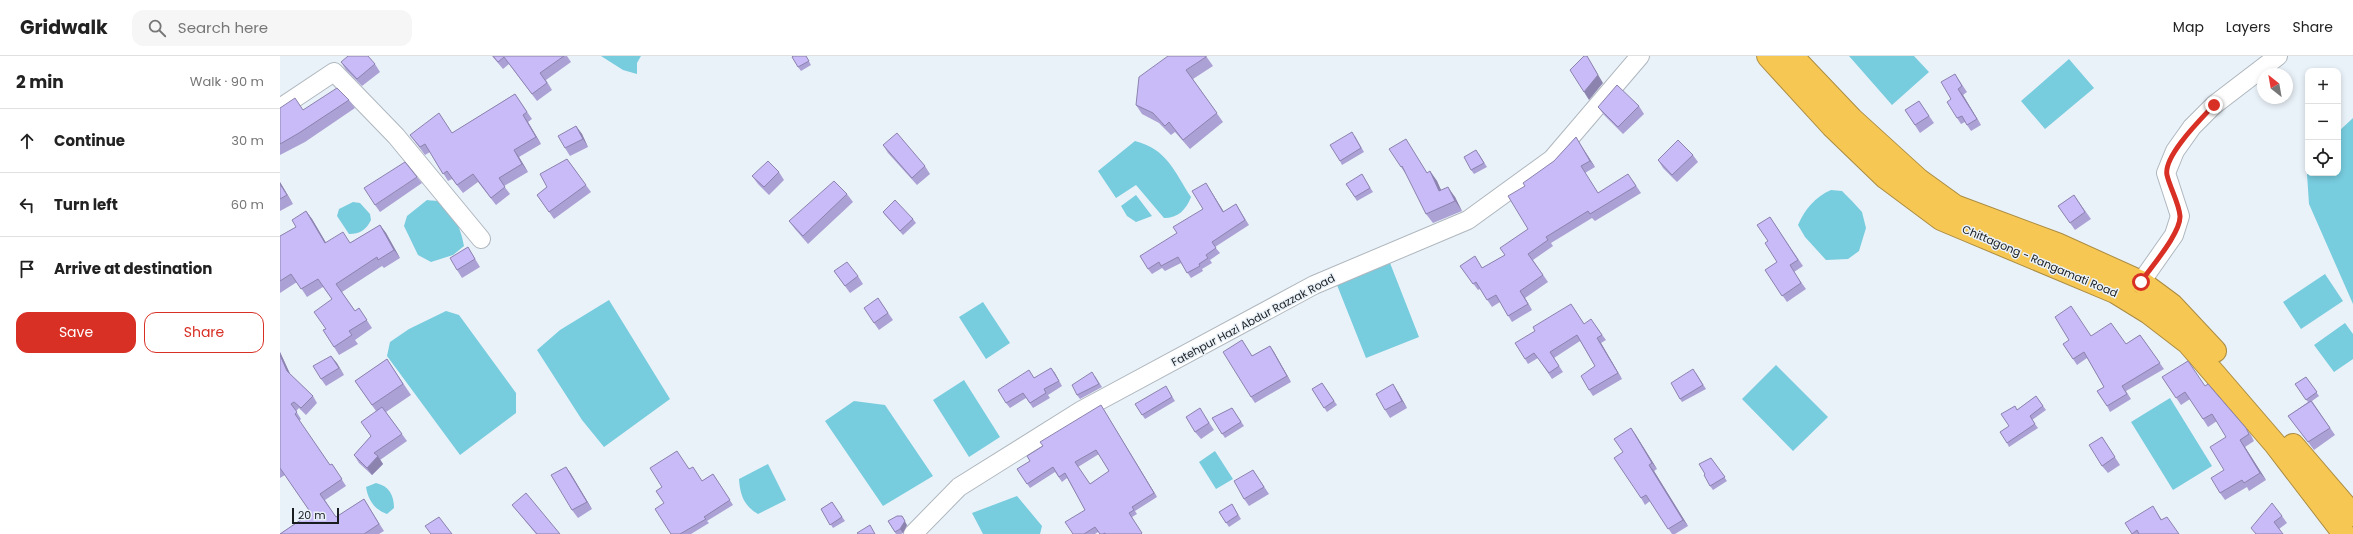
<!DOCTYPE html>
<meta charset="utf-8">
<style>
:root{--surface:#fff;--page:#f6f6f6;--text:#222;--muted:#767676;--line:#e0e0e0;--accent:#d93025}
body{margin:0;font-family:Poppins,sans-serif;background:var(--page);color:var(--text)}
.controls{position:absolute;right:12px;top:12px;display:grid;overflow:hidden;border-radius:8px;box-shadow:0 2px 6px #0003}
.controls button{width:36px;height:36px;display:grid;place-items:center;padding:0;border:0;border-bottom:1px solid var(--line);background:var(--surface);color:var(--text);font:20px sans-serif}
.compass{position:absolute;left:1977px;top:12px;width:36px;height:36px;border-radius:50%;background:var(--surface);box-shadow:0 2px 6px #0003;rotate:329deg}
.scale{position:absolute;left:12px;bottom:10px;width:47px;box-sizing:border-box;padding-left:4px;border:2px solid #1a1d20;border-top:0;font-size:11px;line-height:14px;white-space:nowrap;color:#1a1d20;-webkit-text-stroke:3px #eaf2f9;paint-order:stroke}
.stop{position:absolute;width:12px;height:12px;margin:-9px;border:3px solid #d93025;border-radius:50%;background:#fff}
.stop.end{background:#d93025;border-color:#fff;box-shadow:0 1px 4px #0008}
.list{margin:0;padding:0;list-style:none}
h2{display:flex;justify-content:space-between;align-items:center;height:52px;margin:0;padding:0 16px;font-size:17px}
h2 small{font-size:13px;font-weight:400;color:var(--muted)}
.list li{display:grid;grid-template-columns:26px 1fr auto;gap:12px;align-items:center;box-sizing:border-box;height:64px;padding:0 16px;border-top:1px solid var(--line)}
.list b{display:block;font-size:15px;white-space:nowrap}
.list em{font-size:13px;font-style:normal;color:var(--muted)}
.actions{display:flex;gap:8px;padding:12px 16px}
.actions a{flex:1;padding:9px 0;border:1px solid var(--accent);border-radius:12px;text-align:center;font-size:14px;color:var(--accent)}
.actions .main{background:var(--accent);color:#fff}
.icon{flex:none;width:22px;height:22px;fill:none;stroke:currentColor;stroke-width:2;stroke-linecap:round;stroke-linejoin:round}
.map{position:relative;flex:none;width:2073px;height:478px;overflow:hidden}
header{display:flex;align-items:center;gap:24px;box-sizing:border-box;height:56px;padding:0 20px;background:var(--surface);border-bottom:1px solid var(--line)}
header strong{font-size:19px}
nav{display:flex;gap:22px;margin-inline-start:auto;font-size:14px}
.search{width:280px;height:36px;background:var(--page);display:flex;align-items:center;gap:10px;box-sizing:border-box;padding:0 14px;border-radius:12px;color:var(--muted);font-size:15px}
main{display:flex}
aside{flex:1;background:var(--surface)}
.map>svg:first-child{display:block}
.water{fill:#77ccde}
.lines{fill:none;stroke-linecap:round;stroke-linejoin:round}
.street-casing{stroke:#afb7be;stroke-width:20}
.highway-casing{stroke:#aa8c42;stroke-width:24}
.street{stroke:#fff;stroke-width:18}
.highway{stroke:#f7c754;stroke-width:22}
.wall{fill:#aca1d5;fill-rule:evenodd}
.shaded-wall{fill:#8c83ae}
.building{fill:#c8bbf8;stroke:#8c83ae;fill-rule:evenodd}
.route{stroke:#d93025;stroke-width:5}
.labels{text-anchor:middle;stroke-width:3;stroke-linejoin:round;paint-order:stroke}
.street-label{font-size:11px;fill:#1a1d20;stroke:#eaf2f9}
</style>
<header>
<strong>Gridwalk</strong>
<div class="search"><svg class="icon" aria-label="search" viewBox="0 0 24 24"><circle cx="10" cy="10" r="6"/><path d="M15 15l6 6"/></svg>Search here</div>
<nav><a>Map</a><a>Layers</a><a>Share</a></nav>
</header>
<main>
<aside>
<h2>2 min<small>Walk · 90 m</small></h2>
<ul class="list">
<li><svg class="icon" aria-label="ahead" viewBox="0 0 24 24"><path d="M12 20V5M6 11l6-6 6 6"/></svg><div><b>Continue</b></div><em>30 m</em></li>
<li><svg class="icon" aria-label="left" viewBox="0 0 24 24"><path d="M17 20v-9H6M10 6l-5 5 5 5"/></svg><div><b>Turn left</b></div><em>60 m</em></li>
<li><svg class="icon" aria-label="arrive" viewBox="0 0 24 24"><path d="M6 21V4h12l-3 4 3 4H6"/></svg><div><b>Arrive at destination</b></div></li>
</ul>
<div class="actions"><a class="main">Save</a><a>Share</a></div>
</aside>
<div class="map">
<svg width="2073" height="478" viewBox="0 0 2073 478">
<rect width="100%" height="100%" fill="#eaf2f9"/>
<path class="water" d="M321,0H361L357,7V18L343,14Z
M1569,0H1634L1649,16L1612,49Z
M1789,3L1814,32L1765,73L1741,45Z
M2073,62V248L2029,148L2027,118L2058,117V76Z
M855,85C887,93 894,115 911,141C906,154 898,162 884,162L856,129L836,142L818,115Z
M1551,134L1562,135L1572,145L1582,156L1586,172L1579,195L1568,203L1546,204L1525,181L1518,169C1525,153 1535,141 1551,134Z
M856,139L872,160L856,166L847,160L841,150Z
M147,144C151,145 159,144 162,147C174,154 182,177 184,190L173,199L151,206L138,199L124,170L127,160Z
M73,146L80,147L90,158L91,164C86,174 80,178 69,178L57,160L59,153Z
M1110,207L1139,281L1086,302L1057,229Z
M2045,218L2063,245L2021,273L2003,246Z
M329,244L390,343L324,391L302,364L257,294L280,274Z
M703,246L730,287L706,303L679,261Z
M166,255L179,259L236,337V357L180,399L107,300L110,286L129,273Z
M2065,267L2073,278V303L2054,316L2034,289Z
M1496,309L1548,361L1513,395L1462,343Z
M684,324L720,381L689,401L653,344Z
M1890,342L1932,410L1893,434L1851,366Z
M574,345L605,349L653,420L603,450L545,365Z
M935,395L953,423L936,433L919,406Z
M488,408L506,444L478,458C464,450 460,439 459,423Z
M96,427C109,430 114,439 114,452L107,458C95,454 88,444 86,431Z
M737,440L762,470L760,478H703L692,457Z"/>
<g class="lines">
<g class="street-casing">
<path id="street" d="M0,52L54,16L116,80L201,183
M1861,226L1894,179L1900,160L1886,117L1895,95L1912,71L1934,49L1998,0
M633,478L679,431L802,354L1034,229L1188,164L1272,103L1360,0"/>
</g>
<g class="highway-casing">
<path id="highway" d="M1488,0L1552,70L1606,122L1661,163L1835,236L1869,257L1908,287L1995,388L2064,478
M1512,0L1572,63L1639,124L1675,150L1777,188L1861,226L1892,249L1935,295
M2013,389L2073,459"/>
</g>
<use href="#street" class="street"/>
<use href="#highway" class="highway"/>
</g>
<path class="wall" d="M212,0H287L291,6L266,24L272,34L257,45L229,8L223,13Z
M513,0H526L531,9L521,15L518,11Z
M926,0L933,10L913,23L943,66L910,93L895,76L891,79L879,67L862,58L856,49Z
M61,6L95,8L100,16L82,30L66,14Z
M1675,18L1687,36L1683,39L1701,69L1691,75L1685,66L1681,68L1677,62L1671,43Z
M235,38L252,63L248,66L261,88L239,101L248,116L224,130L230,138L216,149L198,126L183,137L172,123L168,125L150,96L145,99L130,79L172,77Z
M69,44L75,52L25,86L0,99V52L23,54Z
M1639,45L1654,67L1640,77L1625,54Z
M1359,50L1364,58L1343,78L1324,59L1318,51Z
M296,70L302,78L308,91L290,100L285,92Z
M1075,80L1084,96L1062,109L1060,105Z
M1296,81L1315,111L1305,117L1318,137L1353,125L1361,137L1315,165L1312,162L1271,187L1273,190L1253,204L1268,226L1245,242L1252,254L1232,266L1220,246L1212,251L1200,233L1198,234L1180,210L1202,212L1225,199L1248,173L1245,130L1274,105Z
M603,89L645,110L650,118L637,129L608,97Z
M1132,93L1147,117L1150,115L1157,125L1161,134L1175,141L1182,155L1153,167L1146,158L1128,121L1121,111Z
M1199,98L1207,111L1194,118L1191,114Z
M1413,99L1418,106L1397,126L1383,112L1378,104Z
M287,103L311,136L274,163L257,139L267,131Z
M499,116L504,124L489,139L478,128L472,120Z
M137,121L142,127L100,156L95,149Z
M1084,122L1093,136L1077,145L1066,128Z
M0,126L13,148L0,155Z
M929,132L944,156L956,148L969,169L935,191L940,197L930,204L932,207L922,213L923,215L911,222L901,207L885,215L882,212L872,218L868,213L897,177L923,153Z
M567,138L573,146L528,188L515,173L509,165Z
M1794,139L1811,163L1795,174L1778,150Z
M26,155L32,163L46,187H70L100,169L106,177L120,202L104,212L102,210L62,236L75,255L79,252L92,272L75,284L78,288L59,299L54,291L45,273L52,243L43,231L27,241L17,226L0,237V180L16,171Z
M603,156L633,163L636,167L623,179L605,159Z
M1490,161L1523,210L1514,216L1526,233L1507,246L1485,214L1497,206L1488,185Z
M188,191L200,211L182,222L177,214Z
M554,215L578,220L583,228L570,237Z
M598,242L613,264L599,274L594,267Z
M1295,254L1304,268L1315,269L1326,284L1321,287L1342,323L1313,340L1309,334L1315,310L1300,285L1274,302L1283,316L1272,323L1258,302L1248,308L1245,303Z
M1860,279L1884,313L1846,335L1851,343L1830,356L1827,350L1824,331L1807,302L1797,309L1783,288L1811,280L1846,288Z
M962,284L972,300L990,290L994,296L1011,326L975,347L971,341Z
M0,296L10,318L33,340L37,347L26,359L19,352L16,355L21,363L19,365L50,409L52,408L66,430L45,444L56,461L84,443L104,475L99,478H0L31,457L5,419L0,422Z
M51,300L64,319L46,330L41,323Z
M107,303L131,339L106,356L127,385L100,404L103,408L92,419L79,407L74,399L91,380L96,355L75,325Z
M771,312L782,330L768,339L770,342L753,352L746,342L730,352L726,347L755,322Z
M1416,317L1426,333L1402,346L1400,343Z
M815,320L822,331L800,343L797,339Z
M1882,321L1925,330L1971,379L1974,385L1965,391L1986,424L1969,435L1967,431L1945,444L1940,437L1944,414L1946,381L1937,365L1928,371L1910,343L1901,349Z
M2026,321L2039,340L2032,345L2055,379L2034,394L2008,360L2028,346L2015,328Z
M1042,327L1057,349L1047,356L1032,333Z
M888,334L895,345L865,363L855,348Z
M1118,336L1127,352L1110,362L1105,354Z
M1756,340L1766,354L1752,364L1758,372L1729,391L1727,387L1729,370L1737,354Z
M952,352L964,370L945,382L932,362Z
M824,354L877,441L855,455L857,458L852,461L862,478H820L818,476L815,478H793L805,454L787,422L782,426L775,416L750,432L737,413L750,405ZM819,398L829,415L810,428L798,411Z
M925,360L934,374L921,383L915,376Z
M1351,372L1377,413L1374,415L1408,470L1395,478H1392L1370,445L1365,449L1361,442L1343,396Z
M1822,381L1840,409L1828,417L1822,410Z
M1431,402L1447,425L1433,434L1430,430L1425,418Z
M286,411L291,418L312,453L298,462L292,454Z
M409,413L422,425L433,418L453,449L427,465L429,467L411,478H391L384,447Z
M973,414L989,438L969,450L964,443Z
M552,446L565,465L553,472L541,453Z
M952,448L961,463L949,471L939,456Z
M232,449L280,478H256Z
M1876,455L1882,464L1899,478H1852Z
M2002,460L2007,467L1999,473L1976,478Z
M608,465L627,469L623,477L621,478H616Z"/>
<path class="shaded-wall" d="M1307,0L1323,27L1309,44L1304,36Z
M1678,33L1683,39L1701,69L1697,63Z
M243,59L248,66L261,88L256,81Z
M296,70L302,78L308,91L303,83Z
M1296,81L1300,88L1315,111L1310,105Z
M234,94L239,101L248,116L242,108Z
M1150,115L1157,125L1166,145L1159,135Z
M0,126L13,148L0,128Z
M926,127L929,132L947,161L943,156Z
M1168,131L1175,141L1182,155L1175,145Z
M26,155L32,163L51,195L45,187Z
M100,169L106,177L120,202L114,194Z
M1240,235L1245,242L1252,254L1248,248Z
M1317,282L1321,287L1342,323L1338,317Z
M990,290L994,296L1011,326L1007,320Z
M0,296L12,322L7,315L0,299Z
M51,300L57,307L64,319L59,312Z
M771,312L775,317L782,330L779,325Z
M1113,328L1118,336L1127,352L1122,345Z
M821,349L824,354L877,441L874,437Z
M1351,372L1356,379L1377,413L1372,407Z
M1960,384L1965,391L1986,424L1980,417Z
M98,400L103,408L92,419L87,412Z
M1369,409L1374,415L1408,470L1403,464Z
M286,411L291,418L312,453L307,446Z
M622,460L627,469L623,477L620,473Z"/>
<path class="building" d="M68,0H88L95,8L77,23L61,6Z
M213,0H284L260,17L267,27L252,38L224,1L218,6Z
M513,0H526L529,5L518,11L512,1Z
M888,0H926V1L906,14L937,57L903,84L889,66L885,70L873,57L856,49L859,21Z
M1304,0H1307L1318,19L1304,36L1290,14Z
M1675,18L1682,30L1678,33L1697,63L1687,69L1682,60L1677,62L1667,46L1671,43L1661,26Z
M1337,29L1359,50L1338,71L1318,51Z
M57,32L69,44L19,77L0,88V52L15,42L23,54Z
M235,38L247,56L243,59L256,81L234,94L242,108L219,122L225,131L211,142L193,118L177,129L167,115L163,118L145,88L140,91L130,79L159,57L172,77Z
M1639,45L1649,60L1635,69L1625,54Z
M296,70L303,83L285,92L278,80Z
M1072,76L1081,92L1060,105L1050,89Z
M617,77L645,110L632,122L603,89Z
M1296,81L1310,105L1301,110L1318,137L1348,118L1356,130L1310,158L1308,155L1266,181L1268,184L1248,198L1263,219L1240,235L1248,248L1228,260L1216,239L1207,244L1196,226L1193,228L1180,210L1195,200L1202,212L1225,199L1220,192L1248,173L1228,140L1245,130L1243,127L1274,105Z
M1126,83L1147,117L1150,115L1159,135L1168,131L1175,145L1146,158L1122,110L1121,111L1109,93Z
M1398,84L1413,99L1392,119L1378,104Z
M1196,94L1204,107L1191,114L1184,101Z
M287,103L306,129L269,156L257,139L267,131L260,118Z
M488,105L499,116L484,131L472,120Z
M125,106L137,121L95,149L84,132Z
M1082,118L1090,132L1075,141L1066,128Z
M554,125L567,138L523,180L509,165Z
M926,127L943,156L956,148L965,164L932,186L936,192L926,199L928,202L919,208L920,210L907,217L898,201L881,210L879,206L868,213L860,200L897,177L893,171L923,153L912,135Z
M0,128L7,139L0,143Z
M1794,139L1805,156L1790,167L1778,150Z
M615,144L633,163L620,175L603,156Z
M26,155L45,187L63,176L70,187L100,169L114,194L98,204L97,201L56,228L75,255L79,252L87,264L69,275L72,279L54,291L43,274L46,273L34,256L52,243L38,223L21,233L11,218L0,225V180L16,171L12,164Z
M1490,161L1518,204L1510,209L1521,227L1502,240L1485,214L1497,206L1485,187L1488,185L1477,169Z
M188,191L195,203L177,214L170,202Z
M567,206L578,220L565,230L554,215Z
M598,242L608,257L594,267L584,252Z
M1291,248L1304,268L1311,263L1322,279L1317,282L1338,317L1309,334L1301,320L1315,310L1297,279L1270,296L1279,310L1269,317L1254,297L1245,303L1235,287L1255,275L1253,271Z
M1791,250L1811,280L1831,267L1846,288L1860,279L1880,307L1842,330L1847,338L1827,350L1817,335L1824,331L1804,296L1793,303L1783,288L1789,284L1775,261Z
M962,284L972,300L990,290L1007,320L971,341L943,296Z
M0,299L7,315L33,340L21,352L14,346L11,348L17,356L15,358L50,409L52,408L62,423L40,438L56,461L84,443L99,468L84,478H0L31,457L0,412Z
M51,300L59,312L41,323L33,310Z
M107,303L123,328L92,349L75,325Z
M1908,305L1925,330L1928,328L1966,372L1969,378L1960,384L1980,417L1964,427L1962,424L1940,437L1931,422L1944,414L1930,391L1946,381L1932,358L1923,363L1905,336L1896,342L1882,321Z
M771,312L779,325L764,333L766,337L750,347L743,337L726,347L718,334L749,314L754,322Z
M1413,313L1423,329L1400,343L1391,327Z
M812,316L819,328L797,339L792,329Z
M2026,321L2037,336L2026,344L2015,328Z
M1042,327L1054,345L1044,352L1032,333Z
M1113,328L1122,345L1105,354L1096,338Z
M886,330L892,341L862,359L855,348Z
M1756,340L1763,350L1750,360L1755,368L1727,387L1720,376L1729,370L1721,358L1735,350L1737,354Z
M2031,345L2050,372L2028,386L2008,360Z
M821,349L874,437L852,451L854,454L849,457L862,477L861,478H825V477L823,478H820L815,471L804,478H793L785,466L805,454L785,417L779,421L773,411L747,428L737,413L750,405L747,400L763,390L760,386ZM816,394L829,415L810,428L795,406Z
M102,351L122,378L94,397L98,400L87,412L74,399L91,380L81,366Z
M920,352L929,367L915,376L906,361Z
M952,352L961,366L942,378L932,362Z
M1351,372L1372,407L1369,409L1403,464L1388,473L1366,439L1361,442L1334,402L1343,396L1334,383Z
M1822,381L1835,401L1822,410L1809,389Z
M397,395L409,413L413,411L422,425L433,418L450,444L424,461L426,463L400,478H391L375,453L384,447L376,435L382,431L370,412Z
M1431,402L1445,421L1430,430L1424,419L1425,418L1419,408Z
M286,411L307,446L292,454L271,419Z
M973,414L984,431L964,443L954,425Z
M246,437L280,478H257L232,449Z
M552,446L562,461L550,469L541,453Z
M1992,447L2002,460L1994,466L2003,478H1976L1971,472Z
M952,448L958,459L946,467L939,456Z
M1873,450L1881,464L1887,461L1899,478H1859L1857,474L1852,478L1845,467Z
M617,460H622L625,465L620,473L615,476L608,465Z
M159,461L172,478H151L145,470Z
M590,469L595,478H578L577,477Z"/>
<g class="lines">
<path class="route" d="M1861,226C1871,211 1901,177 1900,160C1899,147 1890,132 1887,119C1883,100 1922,62 1934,49"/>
</g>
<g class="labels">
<g class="street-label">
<text transform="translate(1760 205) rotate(23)" y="4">Chittagong - Rangamati Road</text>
<text transform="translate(973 264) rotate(-28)" y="4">Fatehpur Hazi Abdur Razzak Road</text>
</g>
</g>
</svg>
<div class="controls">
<button>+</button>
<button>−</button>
<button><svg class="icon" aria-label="locate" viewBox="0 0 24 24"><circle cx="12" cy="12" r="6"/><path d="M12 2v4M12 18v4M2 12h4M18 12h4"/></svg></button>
</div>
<svg class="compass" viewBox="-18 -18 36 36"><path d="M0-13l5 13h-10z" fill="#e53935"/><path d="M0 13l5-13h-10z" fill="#767676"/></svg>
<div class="scale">20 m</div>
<div class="stop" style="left:1861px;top:226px"></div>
<div class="stop end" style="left:1934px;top:49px"></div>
</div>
</main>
